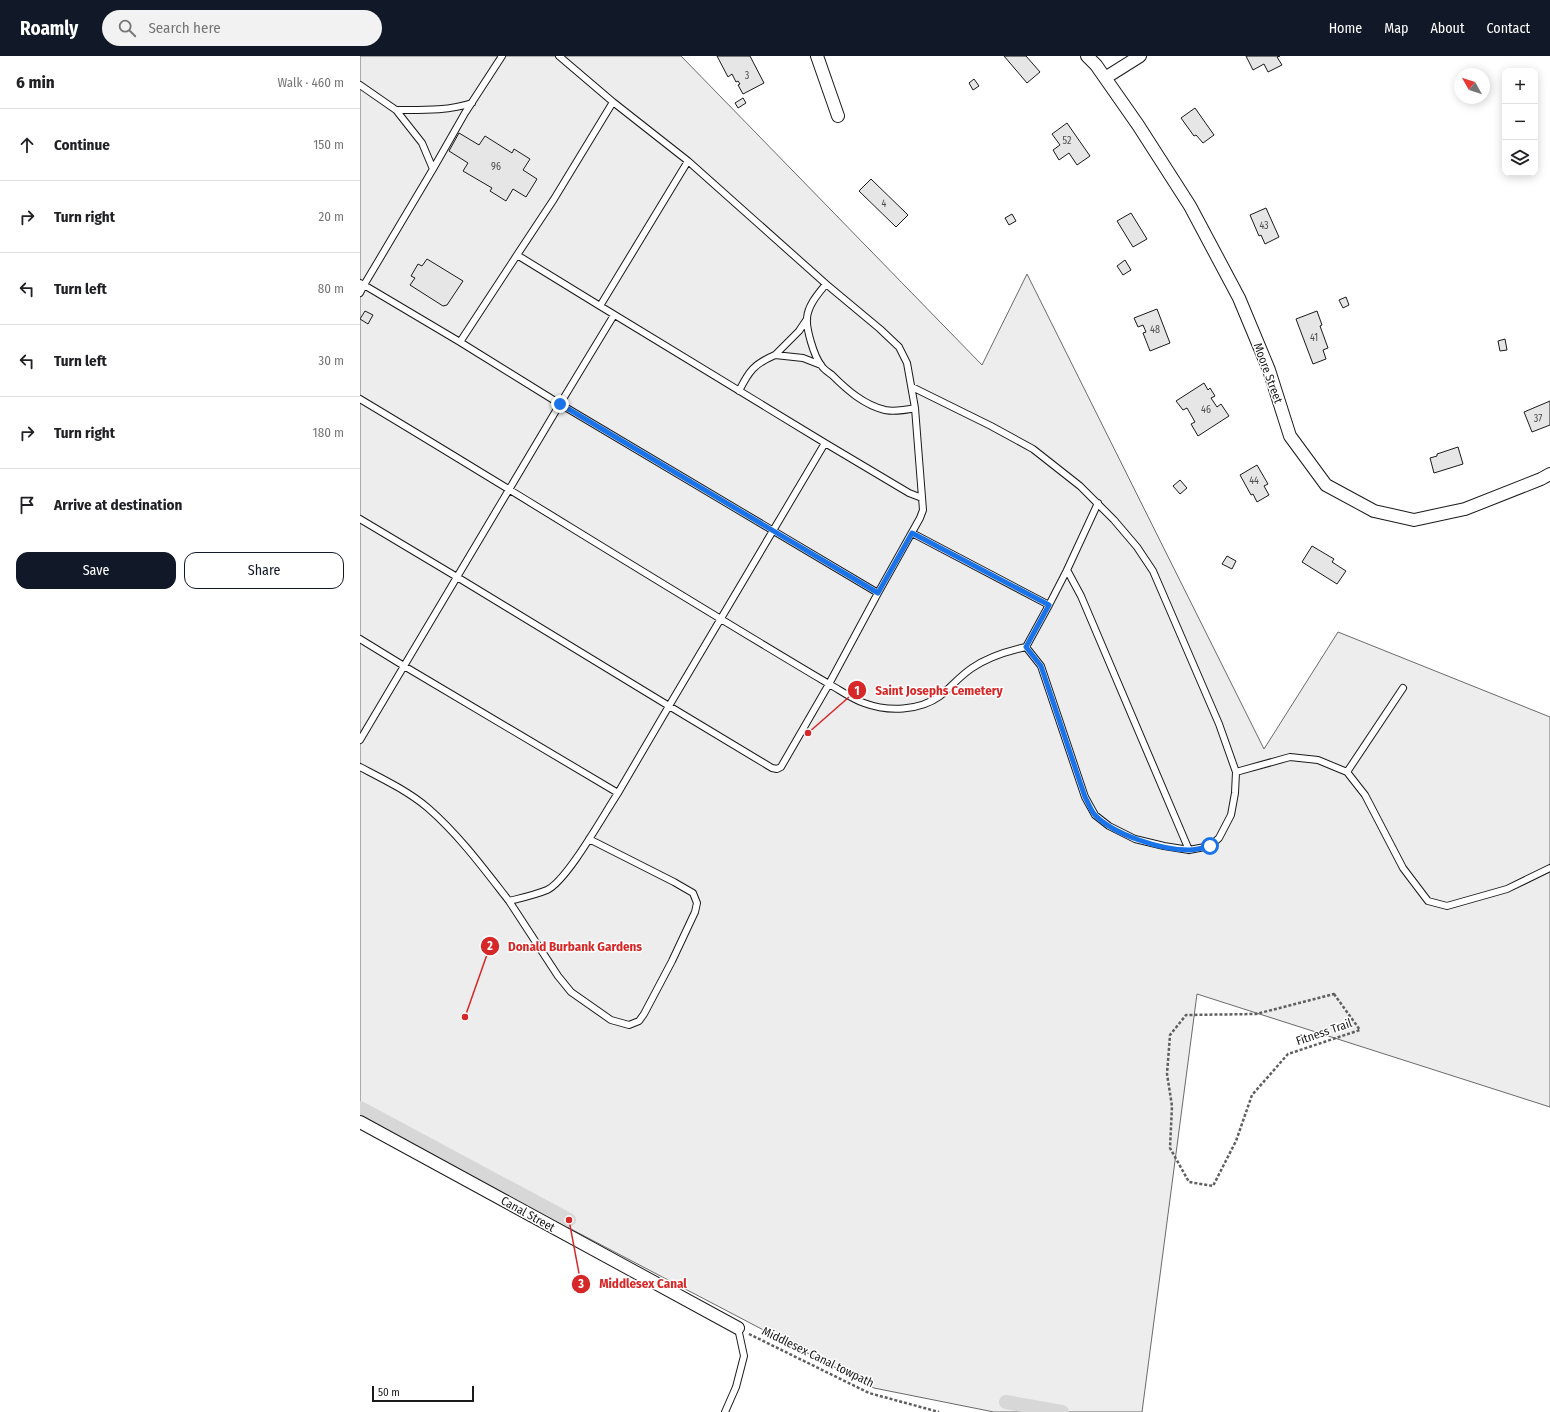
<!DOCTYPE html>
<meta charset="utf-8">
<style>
:root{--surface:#fff;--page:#f2f2f2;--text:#202124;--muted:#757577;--line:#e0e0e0;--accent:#111827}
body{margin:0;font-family:"Fira Sans Condensed",sans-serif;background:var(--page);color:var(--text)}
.controls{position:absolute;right:12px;top:12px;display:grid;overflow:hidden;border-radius:8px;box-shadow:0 2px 10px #0003}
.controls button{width:36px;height:36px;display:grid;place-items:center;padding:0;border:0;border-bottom:1px solid var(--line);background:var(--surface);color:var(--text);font:20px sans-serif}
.compass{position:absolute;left:1094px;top:12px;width:36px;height:36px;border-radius:50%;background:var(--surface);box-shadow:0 2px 10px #0003;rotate:309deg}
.scale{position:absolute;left:12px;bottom:10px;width:102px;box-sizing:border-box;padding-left:4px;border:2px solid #1a1a1a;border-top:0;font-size:11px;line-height:14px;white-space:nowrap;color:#1a1a1a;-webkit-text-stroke:3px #fff;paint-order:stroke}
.stop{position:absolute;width:12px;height:12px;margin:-9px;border:3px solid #1a73e8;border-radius:50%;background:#fff}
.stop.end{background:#1a73e8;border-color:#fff;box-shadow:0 1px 4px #0008}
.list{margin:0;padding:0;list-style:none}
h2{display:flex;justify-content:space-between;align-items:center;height:52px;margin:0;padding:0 16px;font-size:17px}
h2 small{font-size:13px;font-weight:400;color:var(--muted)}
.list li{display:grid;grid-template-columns:26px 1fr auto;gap:12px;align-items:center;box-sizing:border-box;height:72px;padding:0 16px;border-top:1px solid var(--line)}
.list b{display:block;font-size:15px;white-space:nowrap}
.list em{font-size:13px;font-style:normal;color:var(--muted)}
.actions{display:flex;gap:8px;padding:12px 16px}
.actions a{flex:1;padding:9px 0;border:1px solid var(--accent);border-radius:12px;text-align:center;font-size:14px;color:var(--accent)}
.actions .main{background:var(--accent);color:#fff}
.icon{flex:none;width:22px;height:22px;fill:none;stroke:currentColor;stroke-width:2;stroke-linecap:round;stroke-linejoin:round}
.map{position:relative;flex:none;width:1190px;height:1356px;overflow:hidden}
header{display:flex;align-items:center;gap:24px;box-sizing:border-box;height:56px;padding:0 20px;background:var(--accent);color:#fff}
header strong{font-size:19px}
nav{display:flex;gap:22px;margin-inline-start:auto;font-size:14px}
.search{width:280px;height:36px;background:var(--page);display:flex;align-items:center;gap:10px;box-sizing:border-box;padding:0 14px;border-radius:22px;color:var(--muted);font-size:15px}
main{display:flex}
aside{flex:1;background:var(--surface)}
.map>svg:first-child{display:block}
.built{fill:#ededed;stroke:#6a6a6a}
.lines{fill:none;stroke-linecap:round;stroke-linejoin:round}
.canal{stroke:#d7d7d7;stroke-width:14}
.building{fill:#e6e6e6;stroke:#1a1a1a}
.lane-casing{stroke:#1a1a1a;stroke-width:8}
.street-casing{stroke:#1a1a1a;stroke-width:14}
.path{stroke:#5f5f5f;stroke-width:2.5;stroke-dasharray:3 2;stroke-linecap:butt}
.lane{stroke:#fff;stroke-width:6}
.street{stroke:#fff;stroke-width:12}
.route{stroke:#1a73e8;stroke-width:5}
.labels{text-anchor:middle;stroke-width:3;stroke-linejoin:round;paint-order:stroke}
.number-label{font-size:10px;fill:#4d4d4d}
.street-label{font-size:12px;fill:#1a1a1a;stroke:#fff}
.leader{fill:none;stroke:#d62828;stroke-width:1.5}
.callout-dot{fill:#d62828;stroke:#fff;stroke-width:1.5}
.mark-label{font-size:12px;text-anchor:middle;font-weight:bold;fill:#fff}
.callout-label{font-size:13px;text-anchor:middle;font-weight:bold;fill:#d62828;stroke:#fff;stroke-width:3;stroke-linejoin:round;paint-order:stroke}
</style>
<header>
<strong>Roamly</strong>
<div class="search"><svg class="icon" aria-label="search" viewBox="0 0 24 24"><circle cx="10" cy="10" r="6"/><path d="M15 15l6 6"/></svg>Search here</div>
<nav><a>Home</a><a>Map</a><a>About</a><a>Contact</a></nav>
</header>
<main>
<aside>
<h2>6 min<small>Walk · 460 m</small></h2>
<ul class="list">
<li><svg class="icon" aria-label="ahead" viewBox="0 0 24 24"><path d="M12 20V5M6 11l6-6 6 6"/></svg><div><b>Continue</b></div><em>150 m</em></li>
<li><svg class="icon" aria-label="right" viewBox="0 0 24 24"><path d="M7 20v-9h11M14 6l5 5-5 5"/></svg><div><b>Turn right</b></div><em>20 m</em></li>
<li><svg class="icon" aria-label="left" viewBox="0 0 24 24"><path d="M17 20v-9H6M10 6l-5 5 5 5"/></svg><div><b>Turn left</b></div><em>80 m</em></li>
<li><svg class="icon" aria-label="left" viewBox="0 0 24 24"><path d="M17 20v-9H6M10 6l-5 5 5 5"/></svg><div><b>Turn left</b></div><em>30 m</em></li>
<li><svg class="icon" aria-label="right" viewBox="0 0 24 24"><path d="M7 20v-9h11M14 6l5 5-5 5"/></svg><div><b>Turn right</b></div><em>180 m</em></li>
<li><svg class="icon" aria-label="arrive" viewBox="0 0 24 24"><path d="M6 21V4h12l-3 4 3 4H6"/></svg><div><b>Arrive at destination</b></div></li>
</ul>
<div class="actions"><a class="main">Save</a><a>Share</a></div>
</aside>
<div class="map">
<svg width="1190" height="1356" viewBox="0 0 1190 1356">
<rect width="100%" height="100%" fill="#fff"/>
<path class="built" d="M0,0H321L622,309L667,218L904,693L978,576L1190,661V1051L837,938L782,1356H634L514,1332L188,1161L0,1057Z"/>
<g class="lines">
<path class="canal" d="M0,1052L209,1164
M646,1346L702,1356"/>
</g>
<path class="building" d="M357,0H390L404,27L383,38L378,29L380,28L378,25L376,26L372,18L368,21Z
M644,0H666L680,16L667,27Z
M886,0H920L917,1L922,9L908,16L904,8L893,14Z
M614,23L619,30L613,34L609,27Z
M383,42L386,47L378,52L375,47Z
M835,52L854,79L843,87L836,79L834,80L821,62Z
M707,67L730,100L717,109L709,97L699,104L693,94L700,89L692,78Z
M99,77L119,89L125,80L152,97L154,93L170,103L163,114L177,123L166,141L153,133L146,145L130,135L132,132L103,115L108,107L89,95Z
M511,123L548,159L536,171L499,135Z
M906,152L919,181L905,188L901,179L899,180L890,159Z
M771,157L787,183L773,191L757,165Z
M652,158L656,165L649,169L645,162Z
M67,203L103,225L87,249L83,250L50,229L55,222L51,220L58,208L62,210Z
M765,204L771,214L763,219L757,210Z
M986,241L989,249L983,252L979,244Z
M797,253L810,287L790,295L783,277L786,276L783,269L778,271L774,262Z
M5,255L13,259L8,268L0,263Z
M957,255L962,269L960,270L968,292L963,294L966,303L953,308L936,263Z
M1145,283L1147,294L1140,295L1138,285Z
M844,327L848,334L850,332L855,340L851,342L857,351L861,348L869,360L838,380L831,368L835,366L827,352L823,354L816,345Z
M1190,345V369L1172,376L1164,356Z
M1098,391L1103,408L1074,417L1070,402L1077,400V398Z
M897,409L908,428L904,430L909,439L897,446L893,438L891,439L880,419Z
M820,424L827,432L820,438L813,430Z
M952,490L974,503L972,506L986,515L977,528L942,506Z
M867,500L876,505L872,513L862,508Z"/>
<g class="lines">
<g class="lane-casing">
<path id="lane" d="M199,0L253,46L194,143L157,199L240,250L328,105L466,228L520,273L539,291L547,307L555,352C545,354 535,356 525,354C504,349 487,334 472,319C468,316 463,313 461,309C454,300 446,273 447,262C448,249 458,238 466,228
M0,29L36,54
M253,46L328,105
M112,47C89,55 61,54 36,54L62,87L73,113L105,57L142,0
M73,113L4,229L100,286
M157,199L100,286L200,348L254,259
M0,227L4,229L0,237
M240,250L465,387L309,650L97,521L200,348L518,537L560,462L563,454L555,352
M447,263L439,275L415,299L443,302L461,309
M379,335C389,315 394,308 415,299
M0,343C157,437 312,535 469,628L421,711L417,713L412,712L309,650L258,737L44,610L0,684
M465,387L549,437L562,442
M738,447L707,514L721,540L829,794
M0,463L97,521L44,610L0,583
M552,477L689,549L707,514
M518,537L469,628C480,634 492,643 504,647C528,656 559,655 580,640C591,631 600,620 612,612C628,601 647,595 666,591L681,610L725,741L735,759L749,770L775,783L804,790L829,794L850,790L859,782L871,759L875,737L876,716L859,668L793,515L777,491L754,464L720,430L673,393L631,370L552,331
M666,591L689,549
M0,711C23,723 48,735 68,752C99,779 124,813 149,845
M876,716L930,701L958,704L987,716L1005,739L1043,812L1068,845L1087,850L1147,833L1190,812
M987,716L1043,632
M229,783L314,826L333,837L337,847L335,856L312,905L284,958L279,965L269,969L251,964L211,936L198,920L149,845C161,842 175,839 187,834C207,825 244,758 258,737
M365,1356L376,1331L384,1300L378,1272"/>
</g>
<g class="street-casing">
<path id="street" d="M457,0L478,60
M727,0L736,9L778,69L830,150L879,242L909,314L930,380L966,429L1014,455L1054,464L1105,453L1181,423L1190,418
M745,22L780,0
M0,1066L378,1272"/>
</g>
<path class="path" d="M974,938L1000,974L928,998L892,1039L876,1085L853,1130L829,1126L810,1092L812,1050L807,1018L810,979L826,959L896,958Z
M389,1278L509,1337L579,1356"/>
<use href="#lane" class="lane"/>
<use href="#street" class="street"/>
</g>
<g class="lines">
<path class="route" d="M200,348L518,537L552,477L689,549L666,591L681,610L725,741C728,746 731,755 735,759C754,779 802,794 829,794C835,794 843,792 850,790"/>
</g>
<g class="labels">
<g class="number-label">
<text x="387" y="23">3</text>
<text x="707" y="88">52</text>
<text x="136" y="114">96</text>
<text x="524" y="151">4</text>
<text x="904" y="173">43</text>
<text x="795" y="277">48</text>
<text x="954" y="285">41</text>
<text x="846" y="357">46</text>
<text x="1178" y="366">37</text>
<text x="894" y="428">44</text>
</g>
<g class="street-label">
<text transform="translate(908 317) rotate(70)" y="4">Moore Street</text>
<text transform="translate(964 976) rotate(-19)" y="4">Fitness Trail</text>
<text transform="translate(168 1158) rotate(29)" y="4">Canal Street</text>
<text transform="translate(458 1301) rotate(26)" y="4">Middlesex Canal towpath</text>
</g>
</g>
<path class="leader" d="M448 677L497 634M105 961L130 890M209 1164L221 1228"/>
<g class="callout-dot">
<circle cx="448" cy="677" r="4"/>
<circle cx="105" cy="961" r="4"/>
<circle cx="209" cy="1164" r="4"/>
<circle cx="497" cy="634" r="10"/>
<circle cx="130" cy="890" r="10"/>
<circle cx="221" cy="1228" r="10"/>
</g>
<g class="mark-label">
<text x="497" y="639">1</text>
<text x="130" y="894">2</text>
<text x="221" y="1232">3</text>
</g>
<g class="callout-label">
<text x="579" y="639">Saint Josephs Cemetery</text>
<text x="215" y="895">Donald Burbank Gardens</text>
<text x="283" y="1232">Middlesex Canal</text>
</g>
</svg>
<div class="controls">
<button>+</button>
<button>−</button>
<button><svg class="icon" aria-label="layers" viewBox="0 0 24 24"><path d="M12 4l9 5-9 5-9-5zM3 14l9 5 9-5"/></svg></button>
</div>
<svg class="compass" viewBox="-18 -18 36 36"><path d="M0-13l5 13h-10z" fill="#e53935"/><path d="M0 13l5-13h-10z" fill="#757577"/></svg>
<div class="scale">50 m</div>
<div class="stop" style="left:850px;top:790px"></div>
<div class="stop end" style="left:200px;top:348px"></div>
</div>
</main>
